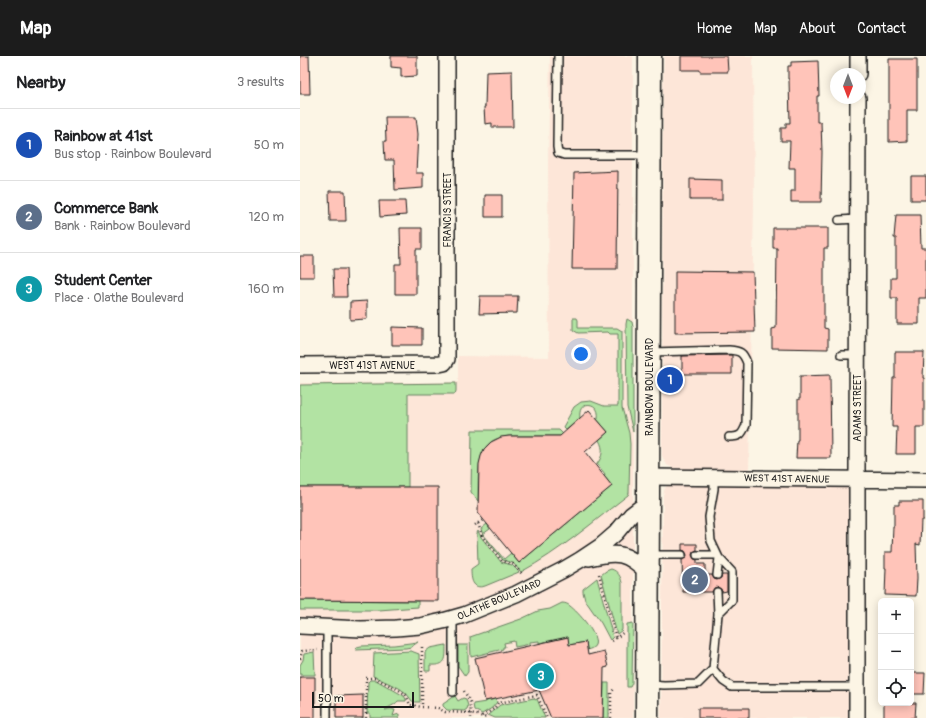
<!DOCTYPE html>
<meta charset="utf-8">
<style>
:root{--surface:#fff;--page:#f6f6f6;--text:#202124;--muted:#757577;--line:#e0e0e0;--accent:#1c1c1c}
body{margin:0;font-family:Pangolin,sans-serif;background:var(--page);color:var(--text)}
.controls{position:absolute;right:12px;bottom:12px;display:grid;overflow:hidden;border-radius:6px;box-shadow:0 2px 10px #0003}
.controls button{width:36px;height:36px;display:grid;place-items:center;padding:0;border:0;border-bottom:1px solid var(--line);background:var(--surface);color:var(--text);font:20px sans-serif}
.compass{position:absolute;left:530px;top:12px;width:36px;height:36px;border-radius:50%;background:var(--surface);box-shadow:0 2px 10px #0003;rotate:180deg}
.scale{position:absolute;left:12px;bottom:10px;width:102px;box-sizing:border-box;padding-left:4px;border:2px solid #1c1c1c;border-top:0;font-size:11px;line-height:14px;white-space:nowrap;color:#1c1c1c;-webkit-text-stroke:3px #fcf5e5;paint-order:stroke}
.you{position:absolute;left:281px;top:298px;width:14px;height:14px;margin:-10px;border:3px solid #fff;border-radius:50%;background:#1a73e8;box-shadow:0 0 0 6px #1a73e833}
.badge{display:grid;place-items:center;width:26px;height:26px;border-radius:50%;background:var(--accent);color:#fff;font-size:13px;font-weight:700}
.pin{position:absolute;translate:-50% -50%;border:2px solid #fff;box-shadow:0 1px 4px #0006}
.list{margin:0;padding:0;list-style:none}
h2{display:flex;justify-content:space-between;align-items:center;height:52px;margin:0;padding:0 16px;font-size:17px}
h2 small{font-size:13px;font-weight:400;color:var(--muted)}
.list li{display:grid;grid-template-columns:26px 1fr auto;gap:12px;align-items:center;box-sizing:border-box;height:72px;padding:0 16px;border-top:1px solid var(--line)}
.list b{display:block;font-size:15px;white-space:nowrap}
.list p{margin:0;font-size:13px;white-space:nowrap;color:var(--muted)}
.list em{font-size:13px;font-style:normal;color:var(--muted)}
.icon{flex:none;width:22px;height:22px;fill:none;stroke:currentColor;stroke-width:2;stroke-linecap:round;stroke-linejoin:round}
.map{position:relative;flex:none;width:626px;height:662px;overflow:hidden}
header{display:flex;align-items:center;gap:24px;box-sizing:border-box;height:56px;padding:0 20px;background:var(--accent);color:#fff}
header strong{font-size:19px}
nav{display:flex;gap:22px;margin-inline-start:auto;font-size:14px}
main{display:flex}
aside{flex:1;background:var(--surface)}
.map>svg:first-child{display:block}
.built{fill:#fde6d8}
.green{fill:#b2e3a3;stroke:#678060}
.building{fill:#ffc4b9;stroke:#1c1c1c}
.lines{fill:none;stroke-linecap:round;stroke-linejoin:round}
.lane-casing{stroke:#1c1c1c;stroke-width:10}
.street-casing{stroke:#1c1c1c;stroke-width:18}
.primary-casing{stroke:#1c1c1c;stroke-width:25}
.path{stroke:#1c1c1c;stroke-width:2.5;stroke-dasharray:1 3;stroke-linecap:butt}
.lane{stroke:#fcf5e5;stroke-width:7}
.street{stroke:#fcf5e5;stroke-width:15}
.primary{stroke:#fcf5e5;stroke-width:22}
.labels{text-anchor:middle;stroke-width:3;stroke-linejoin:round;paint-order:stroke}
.street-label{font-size:10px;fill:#1c1c1c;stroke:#fcf5e5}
</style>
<header>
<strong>Map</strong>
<nav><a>Home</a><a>Map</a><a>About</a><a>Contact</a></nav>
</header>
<main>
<aside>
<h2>Nearby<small>3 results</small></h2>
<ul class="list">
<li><span class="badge" style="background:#1a4fb4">1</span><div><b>Rainbow at 41st</b><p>Bus stop · Rainbow Boulevard</p></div><em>50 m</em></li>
<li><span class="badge" style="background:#5c6f8a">2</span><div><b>Commerce Bank</b><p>Bank · Rainbow Boulevard</p></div><em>120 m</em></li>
<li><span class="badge" style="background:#0f9aa8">3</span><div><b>Student Center</b><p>Place · Olathe Boulevard</p></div><em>160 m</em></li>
</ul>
</aside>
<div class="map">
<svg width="626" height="662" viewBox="0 0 626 662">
<rect width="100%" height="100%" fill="#fcf5e5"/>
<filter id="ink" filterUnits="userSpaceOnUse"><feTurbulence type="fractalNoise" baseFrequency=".025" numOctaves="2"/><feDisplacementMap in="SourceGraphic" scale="8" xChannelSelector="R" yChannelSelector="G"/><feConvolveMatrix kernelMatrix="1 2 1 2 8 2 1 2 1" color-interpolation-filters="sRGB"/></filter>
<g filter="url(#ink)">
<path class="built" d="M250,0H333V662H0V327L158,326V300L249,301L248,104Z
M364,0H453L454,148L449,417L407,416L373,412L367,409L363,402L362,399L363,36Z
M370,428L545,430L547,431L548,433L549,662H361L363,439L365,432L367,430Z"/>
<path class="green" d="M273,262H277L278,264V272H317L322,275V352L329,377L330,388L329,437L328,439C293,466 260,495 221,516L213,507L203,504L183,479L181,473L187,468L190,473L183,478L204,503L211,497L219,507L312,430L304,420L305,418L297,408C303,400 304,393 299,384L308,376L296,362H298C301,345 277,343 280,362L266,374L263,371L274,351L281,346L291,345L304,350H318V278H310L308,276L278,277L273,274Z
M327,263L332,266L333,271V376L327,351L326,268Z
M156,327V335L155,338H108V431H0V329Z
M172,374H259L263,378L260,380H209C203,381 196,382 191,386C175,397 179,427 178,445L171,436Z
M178,475L181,481L201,506L212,509L219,516L185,530C172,534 171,523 171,513L178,508L177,477Z
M311,513C318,515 321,521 322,527V574L317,578L301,519L306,515Z
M297,522L313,581L310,584L301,567L285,544L283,536V533Z
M0,544L118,545V551L79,554H0Z
M262,547C265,547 268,548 270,550C278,556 299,579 295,589C294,592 290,593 287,594L286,586L269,589L267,581L239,587V585L230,586V588L215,591L214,585L204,587L205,591H203V593L171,601L170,581L221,563L238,555L250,553Z
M333,567L332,627L330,631H327V568Z
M118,586L111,591L106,592L56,594L57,591L61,590L94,589Z
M146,589C146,603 147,610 130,609V615H125V596L130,592Z
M158,589H168V616L165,620L158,610Z
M111,595L119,598L120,646H115L112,645L106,637L99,632L73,620L74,597Z
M14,596L15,619H0V609L3,604L4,598Z
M70,624H76L104,640L106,643V645H98C94,650 89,650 85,654L91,653L95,654L93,660L99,658V662H70V657H67L68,626Z
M304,627H309V662H303Z
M155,640L158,645L163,642L166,643L168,650L167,653L164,655L147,654L143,650V648Z
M234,642L235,644L237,643L245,662H195L188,659L200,649Z
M196,643L197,646L192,652L182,658L174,654L173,648L186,646V645Z"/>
<path class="building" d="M0,0H9L10,38H0Z
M91,0H117V20L101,21V12L91,11Z
M381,0H427L428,16H400V14H381Z
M589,3H617V54H607V85L589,86Z
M518,5L519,40H517V66H521L522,96L521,146H491V135H495V112H489L490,85H481V72H486V67H490L489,23H488V10H491V6Z
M212,15L213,71H192V67L185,68L184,51H185L186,16Z
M85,61H116L118,78L116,117H123V132L95,134L94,104H85L84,85H86Z
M318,115L317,213H272L274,117Z
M611,120H626V144H611Z
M390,123L422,124V144H390Z
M29,135H45L46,165H30Z
M185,139H202V161H185Z
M79,145H105L106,159L80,161Z
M596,159H620L621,192H626V242H619V268H597V242H591V222H596V182H594Z
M100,172H122V193H116V238H95V208H101Z
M473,172H528V192H524V272L528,273V293L472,292V273L476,272L477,192H473Z
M0,200H14V221H0Z
M33,213H46L47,241H34Z
M375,215L453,216L455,276L375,277Z
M180,240H218L217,257L179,258Z
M67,245V263L50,264V246Z
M92,271L122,272V289H92Z
M595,296H624L623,322H624V371H616V398H596L597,371H592L593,322H595Z
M429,299H432V318H382V300Z
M530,319L531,402H496L497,384H498V343H500V320Z
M289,354L308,376L285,396L312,430L219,507L178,457L179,408L181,400L184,393L191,386L201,381L209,380H260Z
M0,431H138V545L0,544Z
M599,445H623V464H621L620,489L616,488L617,522L616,540L585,539L586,512H585V496H592L593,470H594V449H599Z
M382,488H397V494L393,496L392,499L394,503L397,504V508H405V519H412L414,523L417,524L421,522L422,519H427V535L422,536L421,533L417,531L414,532L412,536H383L382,504L386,502L387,499L385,495L382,494Z
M268,581L269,589L286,586L288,599L304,595L308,611L304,612L303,662H251L239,634L185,645L175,602Z
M611,617H625L624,638H611Z
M0,621H15V662H0Z
M63,639V662H36V640Z
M584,647H616L615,662H584Z
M398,652H449V662H398Z"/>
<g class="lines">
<g class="lane-casing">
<path id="lane" d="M258,0L257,91L258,97L264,99H347
M539,164L558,163
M350,296L429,294C440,295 443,296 447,307L446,369C442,379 440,381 429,381
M541,299H557
M350,499H382
M397,499H417
M417,519L419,502
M417,536L418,558
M153,563V636
M413,613L423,625L432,631H557
M349,628L364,629L398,628L413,613L418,558L432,544V516L419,502L411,485L409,461L414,433V421
M27,662V571"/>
</g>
<g class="street-casing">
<path id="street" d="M558,18V0
M0,309L139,308L144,307L147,303V0
M348,421L626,424
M289,502C317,495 327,496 348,517
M0,570L61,573L96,572L120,570L143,565L164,559L216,538L263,514L280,504L301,490L316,477L331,459L348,446
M557,662V413L558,42"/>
</g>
<g class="primary-casing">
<path id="primary" d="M347,662L350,0"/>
</g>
<path class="path" d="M178,467L183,464
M175,469L178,467L182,480L202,505L213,508L222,518
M299,518L316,582
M312,585L324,576
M122,591V651L138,652L145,656L171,657L187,662
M0,603L2,595L18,594
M164,635L170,646L171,662
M182,660L194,653L198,647L237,639L247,662
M66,662V622H75L99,634L105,638L107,641L110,649L122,651
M311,662V637L314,633"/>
<use href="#lane" class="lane"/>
<use href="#street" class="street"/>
<use href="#primary" class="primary"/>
</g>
</g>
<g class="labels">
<g class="street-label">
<text transform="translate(147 154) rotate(-90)" y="4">FRANCIS STREET</text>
<text x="72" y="313">WEST 41ST AVENUE</text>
<text transform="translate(349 331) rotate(-90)" y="4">RAINBOW BOULEVARD</text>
<text transform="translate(557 352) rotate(-90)" y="4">ADAMS STREET</text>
<text transform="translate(487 422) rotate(1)" y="4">WEST 41ST AVENUE</text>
<text transform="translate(199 543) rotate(-23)" y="4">OLATHE BOULEVARD</text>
</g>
</g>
</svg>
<div class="controls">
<button>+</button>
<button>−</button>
<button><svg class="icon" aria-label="locate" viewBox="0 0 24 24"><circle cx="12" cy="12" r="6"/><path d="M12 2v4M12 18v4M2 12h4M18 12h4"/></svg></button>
</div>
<svg class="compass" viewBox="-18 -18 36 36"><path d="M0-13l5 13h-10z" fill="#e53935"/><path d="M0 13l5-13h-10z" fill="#757577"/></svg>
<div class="scale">50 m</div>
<div class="you"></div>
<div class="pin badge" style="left:370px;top:324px;background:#1a4fb4">1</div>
<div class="pin badge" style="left:395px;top:524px;background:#5c6f8a">2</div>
<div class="pin badge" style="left:241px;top:620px;background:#0f9aa8">3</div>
</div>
</main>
